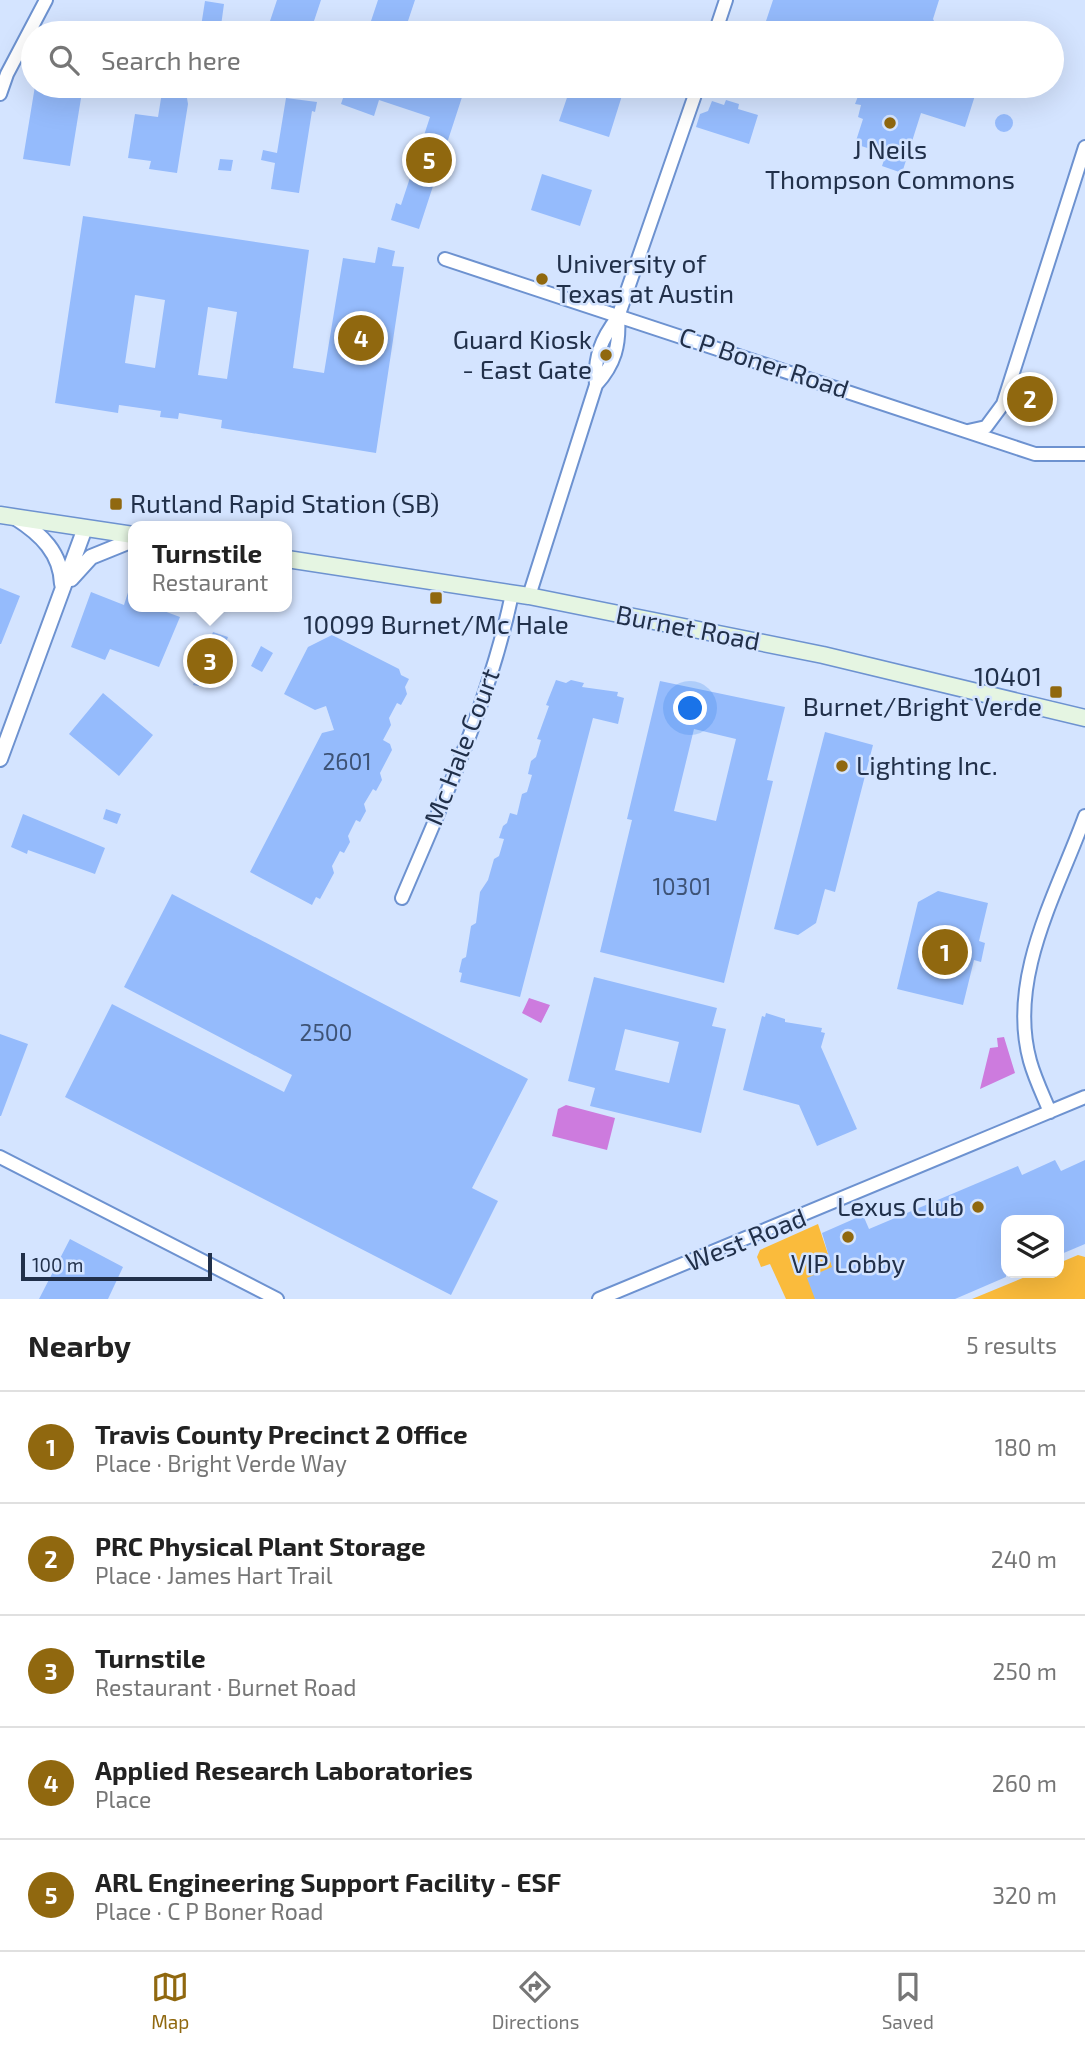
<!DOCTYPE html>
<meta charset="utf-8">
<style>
:root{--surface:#fff;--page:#f6f6f6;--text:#222;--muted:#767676;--line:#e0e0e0;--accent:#90680f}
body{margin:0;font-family:"Exo 2",sans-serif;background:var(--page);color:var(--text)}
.controls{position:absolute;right:21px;bottom:21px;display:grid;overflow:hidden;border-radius:14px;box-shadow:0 7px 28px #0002}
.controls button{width:63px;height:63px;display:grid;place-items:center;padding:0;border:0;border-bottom:2px solid var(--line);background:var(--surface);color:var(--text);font:35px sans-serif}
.scale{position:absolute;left:21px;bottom:18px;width:191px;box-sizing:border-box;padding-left:7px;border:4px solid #21304a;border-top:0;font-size:19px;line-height:24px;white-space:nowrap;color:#21304a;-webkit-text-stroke:5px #d4e4ff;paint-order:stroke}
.you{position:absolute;left:691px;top:709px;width:24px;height:24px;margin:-18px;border:5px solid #fff;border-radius:50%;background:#1a73e8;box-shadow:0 0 0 10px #1a73e833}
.badge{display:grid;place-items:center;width:46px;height:46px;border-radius:50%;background:var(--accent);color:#fff;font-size:23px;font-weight:700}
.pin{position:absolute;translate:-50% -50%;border:4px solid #fff;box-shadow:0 2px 7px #0006}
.popup{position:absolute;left:128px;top:521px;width:164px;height:91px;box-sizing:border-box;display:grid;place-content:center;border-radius:14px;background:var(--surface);filter:drop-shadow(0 2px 5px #0005);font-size:23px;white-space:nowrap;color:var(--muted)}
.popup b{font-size:26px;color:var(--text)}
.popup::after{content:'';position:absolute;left:50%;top:100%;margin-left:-14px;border:14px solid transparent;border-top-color:var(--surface)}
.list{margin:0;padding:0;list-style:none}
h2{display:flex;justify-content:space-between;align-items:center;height:91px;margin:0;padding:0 28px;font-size:30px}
h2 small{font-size:23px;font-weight:400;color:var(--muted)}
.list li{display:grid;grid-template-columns:46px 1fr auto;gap:21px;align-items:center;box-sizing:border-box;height:112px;padding:0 28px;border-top:2px solid var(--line)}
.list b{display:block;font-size:26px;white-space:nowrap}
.list p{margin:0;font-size:23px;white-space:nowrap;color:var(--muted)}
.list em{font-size:23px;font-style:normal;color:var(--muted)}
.icon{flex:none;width:38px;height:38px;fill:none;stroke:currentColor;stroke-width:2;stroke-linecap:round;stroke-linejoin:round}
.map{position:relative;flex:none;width:1085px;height:1299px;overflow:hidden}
.search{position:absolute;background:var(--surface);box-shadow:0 7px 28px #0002;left:21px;right:21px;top:21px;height:77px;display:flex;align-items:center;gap:18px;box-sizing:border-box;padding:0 24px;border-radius:38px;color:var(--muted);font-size:26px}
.sheet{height:651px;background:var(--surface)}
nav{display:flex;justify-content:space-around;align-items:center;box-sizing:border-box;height:98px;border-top:2px solid var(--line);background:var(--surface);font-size:19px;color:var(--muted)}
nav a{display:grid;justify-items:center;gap:4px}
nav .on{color:var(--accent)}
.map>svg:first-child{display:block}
.green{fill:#fabb3c}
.water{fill:#cd7bde}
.building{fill:#95bbfc;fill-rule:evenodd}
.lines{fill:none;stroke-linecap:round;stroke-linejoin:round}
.minor-casing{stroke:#6d92d0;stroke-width:16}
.tertiary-casing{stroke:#6d92d0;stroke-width:18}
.secondary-casing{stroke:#6d92d0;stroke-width:19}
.minor{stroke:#fff;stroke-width:12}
.tertiary{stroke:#fff;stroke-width:14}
.secondary{stroke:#e5f5e2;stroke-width:16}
.poi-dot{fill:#90680f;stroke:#d4e4ff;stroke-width:2.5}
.labels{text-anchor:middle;stroke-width:5;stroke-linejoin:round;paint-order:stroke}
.number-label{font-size:23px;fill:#3e5376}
.poi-label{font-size:26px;fill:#21304a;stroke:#d4e4ff}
.street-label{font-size:26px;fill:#21304a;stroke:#d4e4ff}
</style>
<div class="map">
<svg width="1085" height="1299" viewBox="0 0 1085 1299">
<rect width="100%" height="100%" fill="#d4e4ff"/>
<path class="green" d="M818,1224L835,1275L830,1299H786L770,1264L761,1267L757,1257L760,1250Z
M1078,1255L1085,1257V1299H972L1035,1273H1059V1263Z"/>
<path class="water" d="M529,998L550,1005L541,1023L522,1013Z
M1004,1037L1015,1073L980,1089L990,1048L998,1047L997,1038Z
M566,1105L615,1118L607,1150L552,1136L558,1109Z"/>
<path class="building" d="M277,0H321L310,33H266Z
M378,0H415L404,33H367Z
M773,0H939L933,19L940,33H804L766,21Z
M205,1L224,4L220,33H200Z
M35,86L82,92L70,166L23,159Z
M163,86H172V96L187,98L188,104L177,173L149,169L151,161L128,158L135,114L158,117Z
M347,86H426L445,92L447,86L464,91L419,229L391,220L396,203L401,205L430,117L379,100L374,116L341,104Z
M571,86H625L609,137L559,121Z
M862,86H978L965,127L921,113L902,173L882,166L886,154L855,144L863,119L858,117L861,105L855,104Z
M286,98L317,102L315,112L312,111L299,193L271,189L275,163L261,160L263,150L277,153Z
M726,100L739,104L738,109L758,115L749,144L696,127L700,114L708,111L712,101L724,105Z
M995 123a9 9 0 1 1 18 0a9 9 0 1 1-18 0Z
M220,159L233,160L231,171L218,170Z
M542,174L592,190L580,226L531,210Z
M83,216L309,250L293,368L324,373L343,258L375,263L378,247L395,251L392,266L404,267L376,453L221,428L222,420L179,413L178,419L160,417L161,411L119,405L118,413L55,403ZM135,295L165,300L155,368L125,363ZM208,307L237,312L227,379L198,375Z
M131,583L133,607H153L180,617L159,667L110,649L105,660L71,647L91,592L124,605Z
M0,588L20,596L1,644H0Z
M213,632L228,637L209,688L193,685Z
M332,635L399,669L401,675L409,679L405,687L407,694L401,705L397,703L389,718L391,725L383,740L390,744L392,750L380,773L382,780L376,791L373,789L364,804L366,811L360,822L356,820L348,836L350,842L344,853L340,851L332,866L334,873L320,899L316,897L312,905L250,872L322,733L334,730L326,706L315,710L284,694L308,647Z
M261,646L273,653L262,672L251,666Z
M556,680L566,683L571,680L584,683L582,687L618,692L617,696L624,698L618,724L593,718L520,997L460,982L462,973L459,972L462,959L466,957L471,926L476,923L480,892L488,880L494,859L499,856L504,839L499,838L503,826L507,823L510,813L517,815L522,794L527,792L532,775L528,774L531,761L536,757L541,740L537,739L549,706L546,705Z
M660,681L785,707L767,780L773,781L724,983L600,952L632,820L627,819ZM694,729L736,739L716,821L674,811Z
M103,693L153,735L119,776L69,734Z
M825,732L873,745L835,892L825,889L816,923L798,935L774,929Z
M106,809L121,814L117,824L103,819Z
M23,814L105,848L95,874L28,850L27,854L11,847Z
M938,891L988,903L979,941L985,943L981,962L974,960L963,1005L897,989L918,902Z
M172,894L528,1079L472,1188L498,1201L451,1295L65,1097L112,1004L284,1092L292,1075L124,987Z
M594,977L717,1008L712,1026L726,1029L701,1133L590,1106L595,1088L568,1081ZM625,1029L679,1042L669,1083L615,1070Z
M766,1013L785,1019V1022L822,1028L821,1032L825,1033L821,1047L857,1129L817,1146L799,1105L743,1090L762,1016L765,1017Z
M0,1034L28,1044L1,1116H0Z
M1055,1160L1061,1171L1085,1160V1244L1059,1255V1220H1006V1277L955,1299H815L807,1278L832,1267L822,1233L863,1215L869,1229L1018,1166L1022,1175Z
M70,1239L123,1267L108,1299H39Z"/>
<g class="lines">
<g class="minor-casing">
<path id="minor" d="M715,33L726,0
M0,94L7,74L46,0
M445,259L1035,454H1085
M596,385C615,364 620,345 618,317
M968,431L986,427L1003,404L1085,147
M529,596L596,385C594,357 601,339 618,317L698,86
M402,898C444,799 490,700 512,594
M1050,1112C1043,1095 1035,1079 1030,1061C1007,978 1057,893 1085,816
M0,1157L277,1299
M599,1299L1085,1097"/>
</g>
<g class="tertiary-casing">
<path id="tertiary" d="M16,518C41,534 61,553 62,584
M71,579L91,557L133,540
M0,759L85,528"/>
</g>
<g class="secondary-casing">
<path id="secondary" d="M0,515L133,535
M287,559L529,596L823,655L1085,718"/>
</g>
<use href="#minor" class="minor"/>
<use href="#tertiary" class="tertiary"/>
<use href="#secondary" class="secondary"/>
</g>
<g class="poi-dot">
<circle cx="890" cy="123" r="7"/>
<circle cx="542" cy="279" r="7"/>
<circle cx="606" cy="355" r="7"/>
<rect x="109" y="497" width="14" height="14" rx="3.5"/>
<rect x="429" y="591" width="14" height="14" rx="3.5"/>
<rect x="1049" y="685" width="14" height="14" rx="3.5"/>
<circle cx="842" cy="766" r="7"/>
<circle cx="978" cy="1207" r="7"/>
<circle cx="848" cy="1237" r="7"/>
</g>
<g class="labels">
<g class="number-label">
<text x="347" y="770">2601</text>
<text x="682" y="895">10301</text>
<text x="326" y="1041">2500</text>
</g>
<g class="poi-label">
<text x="890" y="159">J Neils<tspan x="890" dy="30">Thompson Commons</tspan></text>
<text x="556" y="273" text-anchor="start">University of<tspan x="556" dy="30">Texas at Austin</tspan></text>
<text x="592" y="349" text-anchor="end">Guard Kiosk<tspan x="592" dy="30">- East Gate</tspan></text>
<text x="130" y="513" text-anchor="start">Rutland Rapid Station (SB)</text>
<text x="436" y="634">10099 Burnet/Mc Hale</text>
<text x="1042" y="686" text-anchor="end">10401<tspan x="1042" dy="30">Burnet/Bright Verde</tspan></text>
<text x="856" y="775" text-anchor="start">Lighting Inc.</text>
<text x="964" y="1216" text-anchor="end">Lexus Club</text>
<text x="848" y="1273">VIP Lobby</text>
</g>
<g class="street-label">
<text transform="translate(764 363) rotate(18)" y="9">C P Boner Road</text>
<text transform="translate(688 628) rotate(11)" y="9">Burnet Road</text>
<text transform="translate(462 747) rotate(-69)" y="9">Mc Hale Court</text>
<text transform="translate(746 1240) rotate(-22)" y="9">West Road</text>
</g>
</g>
</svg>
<div class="controls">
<button><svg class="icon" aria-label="layers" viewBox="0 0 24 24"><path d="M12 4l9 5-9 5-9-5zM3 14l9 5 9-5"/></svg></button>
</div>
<div class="scale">100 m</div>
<div class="you"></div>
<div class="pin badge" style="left:945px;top:952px">1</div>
<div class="pin badge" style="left:1030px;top:399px">2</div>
<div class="pin badge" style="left:210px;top:661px">3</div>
<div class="popup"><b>Turnstile</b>Restaurant</div>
<div class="pin badge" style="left:361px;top:338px">4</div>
<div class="pin badge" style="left:429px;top:160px">5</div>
<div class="search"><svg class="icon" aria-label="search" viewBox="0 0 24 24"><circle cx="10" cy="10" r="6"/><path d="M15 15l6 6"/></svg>Search here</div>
</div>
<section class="sheet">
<h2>Nearby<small>5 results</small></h2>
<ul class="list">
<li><span class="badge">1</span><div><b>Travis County Precinct 2 Office</b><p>Place · Bright Verde Way</p></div><em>180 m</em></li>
<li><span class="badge">2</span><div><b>PRC Physical Plant Storage</b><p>Place · James Hart Trail</p></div><em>240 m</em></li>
<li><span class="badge">3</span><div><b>Turnstile</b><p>Restaurant · Burnet Road</p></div><em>250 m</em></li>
<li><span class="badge">4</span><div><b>Applied Research Laboratories</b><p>Place</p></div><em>260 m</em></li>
<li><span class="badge">5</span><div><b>ARL Engineering Support Facility - ESF</b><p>Place · C P Boner Road</p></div><em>320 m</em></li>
</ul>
</section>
<nav>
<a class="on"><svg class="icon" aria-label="map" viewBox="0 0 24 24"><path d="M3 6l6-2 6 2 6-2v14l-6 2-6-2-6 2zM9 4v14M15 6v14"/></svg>Map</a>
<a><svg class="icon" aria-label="directions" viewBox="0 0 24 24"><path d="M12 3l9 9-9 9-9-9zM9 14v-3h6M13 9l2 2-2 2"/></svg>Directions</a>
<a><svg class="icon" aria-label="saved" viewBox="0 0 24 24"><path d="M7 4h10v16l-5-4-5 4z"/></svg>Saved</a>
</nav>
